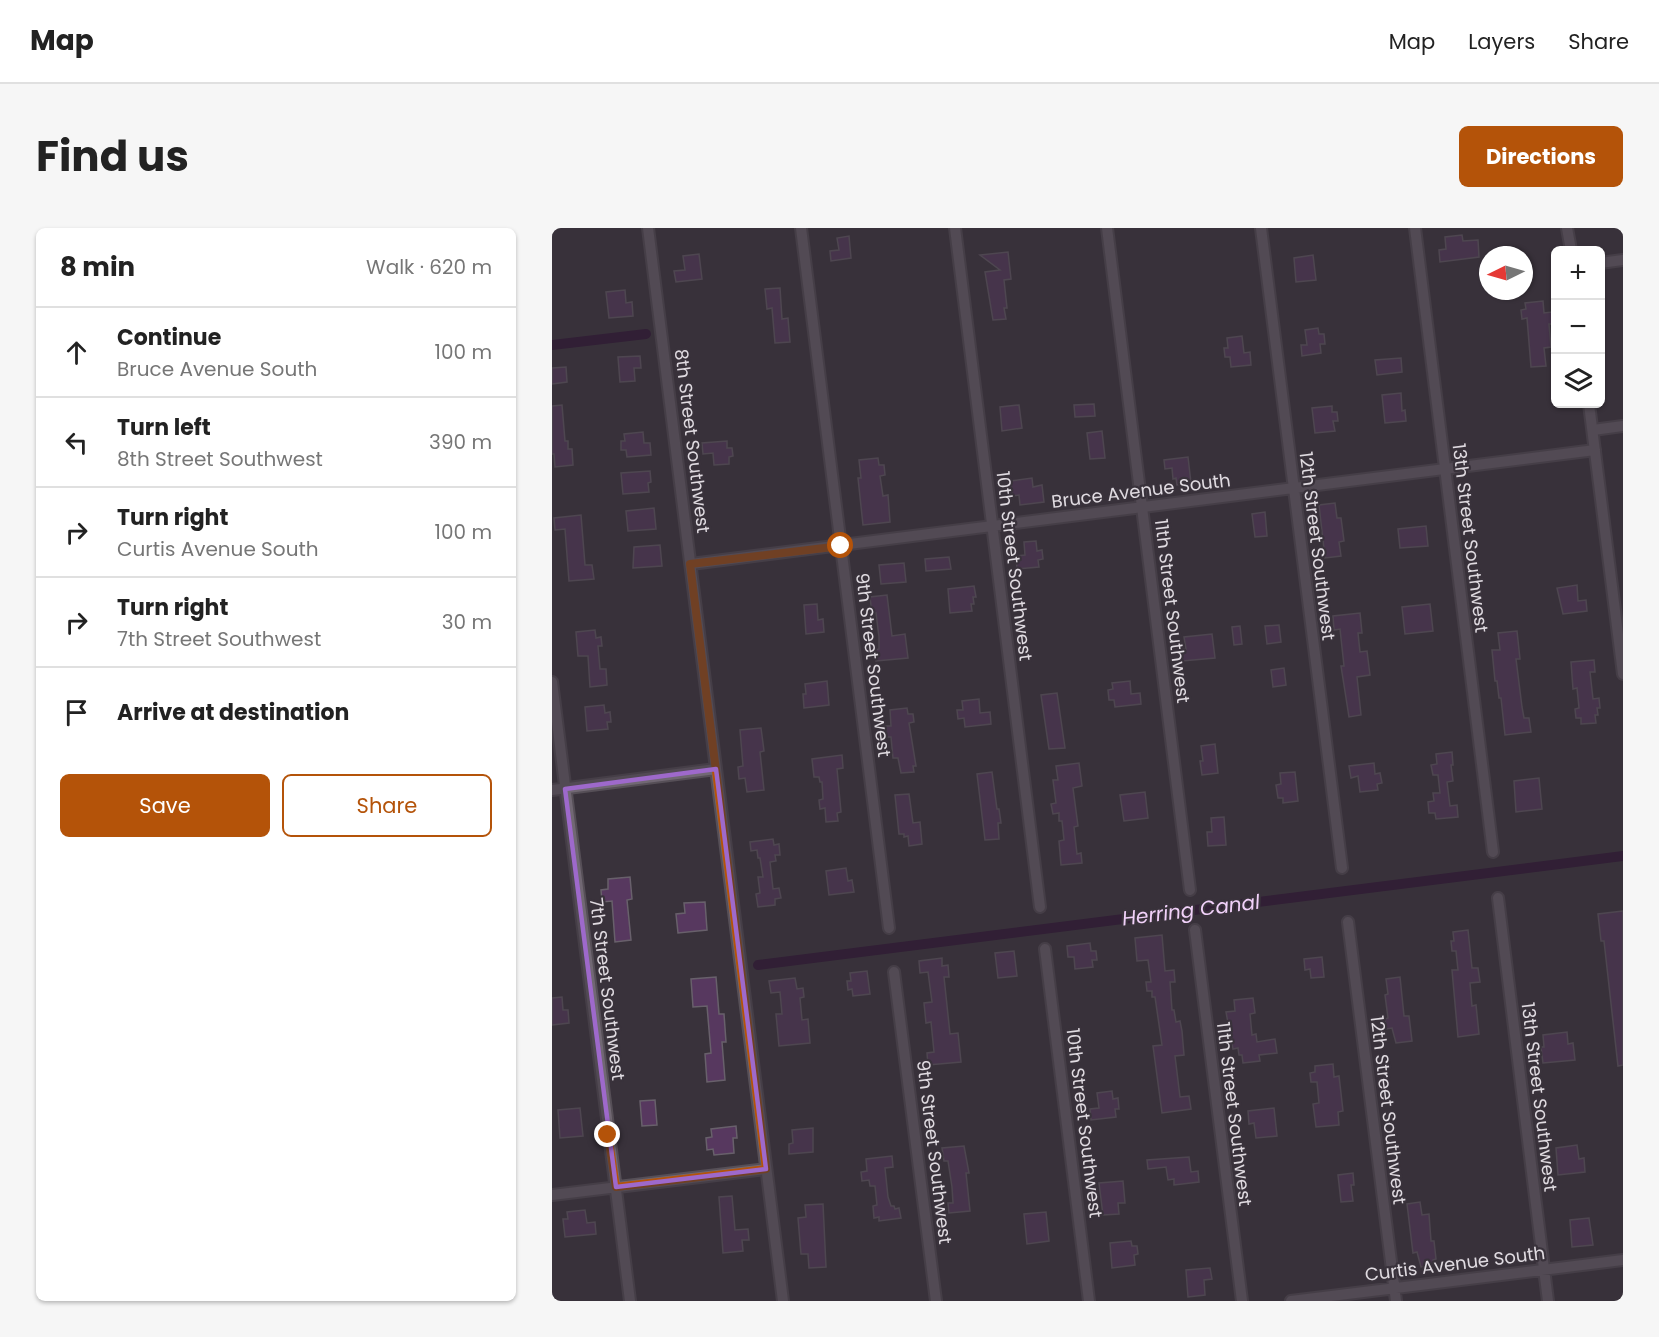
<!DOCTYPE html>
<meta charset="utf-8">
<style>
:root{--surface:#fff;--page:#f6f6f6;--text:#222;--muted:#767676;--line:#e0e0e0;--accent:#b45309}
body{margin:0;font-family:Poppins,sans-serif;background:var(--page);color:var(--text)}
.controls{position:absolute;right:18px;top:18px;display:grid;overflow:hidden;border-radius:9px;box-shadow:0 2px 4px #0004}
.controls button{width:54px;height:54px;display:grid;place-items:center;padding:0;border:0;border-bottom:2px solid var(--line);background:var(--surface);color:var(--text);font:30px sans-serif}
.compass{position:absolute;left:927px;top:18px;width:54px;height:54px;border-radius:50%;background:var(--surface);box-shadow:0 2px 4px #0004;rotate:265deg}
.stop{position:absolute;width:18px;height:18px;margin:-14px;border:4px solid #b45309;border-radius:50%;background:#fff}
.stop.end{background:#b45309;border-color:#fff;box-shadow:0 2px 6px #0008}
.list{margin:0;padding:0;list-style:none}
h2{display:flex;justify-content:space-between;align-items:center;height:78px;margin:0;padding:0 24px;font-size:26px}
h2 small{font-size:20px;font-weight:400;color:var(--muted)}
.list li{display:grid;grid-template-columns:39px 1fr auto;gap:18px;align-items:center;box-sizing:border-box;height:90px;padding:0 24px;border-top:2px solid var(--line)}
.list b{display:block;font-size:22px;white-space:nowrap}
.list p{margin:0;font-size:20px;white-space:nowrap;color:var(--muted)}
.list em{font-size:20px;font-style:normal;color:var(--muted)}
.actions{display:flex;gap:12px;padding:18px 24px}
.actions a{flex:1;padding:14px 0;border:2px solid var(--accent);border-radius:9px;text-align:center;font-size:21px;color:var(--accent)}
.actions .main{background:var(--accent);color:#fff}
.icon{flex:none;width:33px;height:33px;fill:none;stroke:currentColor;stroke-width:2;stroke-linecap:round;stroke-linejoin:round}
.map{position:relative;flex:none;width:1071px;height:1073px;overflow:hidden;border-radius:9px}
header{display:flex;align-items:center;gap:36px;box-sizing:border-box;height:84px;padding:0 30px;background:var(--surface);border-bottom:2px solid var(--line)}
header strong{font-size:28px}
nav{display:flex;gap:33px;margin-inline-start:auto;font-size:21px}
.intro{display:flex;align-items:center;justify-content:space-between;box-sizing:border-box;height:144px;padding:0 36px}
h1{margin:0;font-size:42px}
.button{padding:15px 27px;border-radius:9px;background:var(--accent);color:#fff;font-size:21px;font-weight:700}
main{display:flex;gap:36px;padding:0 36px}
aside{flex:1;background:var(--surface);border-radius:9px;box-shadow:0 2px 4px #0004}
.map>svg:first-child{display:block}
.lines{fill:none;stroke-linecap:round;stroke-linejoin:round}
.canal{stroke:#280a2f;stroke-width:10}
.building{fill:#57385f;stroke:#68606b;stroke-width:1.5}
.street-casing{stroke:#564f57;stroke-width:14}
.street{stroke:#716873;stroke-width:10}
.route{stroke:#b45309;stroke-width:8}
.marked{fill:none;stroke:#9e69cb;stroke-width:4.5;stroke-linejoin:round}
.labels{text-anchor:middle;stroke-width:4.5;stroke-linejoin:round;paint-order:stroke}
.street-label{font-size:18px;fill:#e0dbe1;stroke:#39323b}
.water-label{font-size:20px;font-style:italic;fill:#f1d1f9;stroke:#39323b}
</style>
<header>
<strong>Map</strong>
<nav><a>Map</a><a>Layers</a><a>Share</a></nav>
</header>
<div class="intro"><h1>Find us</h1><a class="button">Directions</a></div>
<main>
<aside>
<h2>8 min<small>Walk · 620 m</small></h2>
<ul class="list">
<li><svg class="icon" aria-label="ahead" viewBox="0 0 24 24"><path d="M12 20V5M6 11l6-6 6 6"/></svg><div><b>Continue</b><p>Bruce Avenue South</p></div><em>100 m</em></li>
<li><svg class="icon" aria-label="left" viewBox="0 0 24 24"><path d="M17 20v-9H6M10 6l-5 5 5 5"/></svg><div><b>Turn left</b><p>8th Street Southwest</p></div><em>390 m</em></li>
<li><svg class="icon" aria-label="right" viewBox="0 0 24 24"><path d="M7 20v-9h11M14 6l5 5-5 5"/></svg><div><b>Turn right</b><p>Curtis Avenue South</p></div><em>100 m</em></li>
<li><svg class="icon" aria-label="right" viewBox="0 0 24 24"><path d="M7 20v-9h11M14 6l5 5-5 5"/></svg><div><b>Turn right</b><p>7th Street Southwest</p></div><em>30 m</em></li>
<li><svg class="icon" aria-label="arrive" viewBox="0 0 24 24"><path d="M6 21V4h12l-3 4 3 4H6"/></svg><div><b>Arrive at destination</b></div></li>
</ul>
<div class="actions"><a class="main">Save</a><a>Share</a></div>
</aside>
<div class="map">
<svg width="1071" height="1073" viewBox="0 0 1071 1073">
<rect width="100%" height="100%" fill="#39323b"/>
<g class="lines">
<path class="canal" d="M0,117L94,106
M206,737L1071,628"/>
</g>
<path class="building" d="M910,7L911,13L926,12L927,29L888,34L887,22L894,21L893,9Z
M297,8L299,30L279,33L278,23L287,22L285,10Z
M456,24L459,51L452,52L455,80H452L454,91L441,92L433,44L448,42L428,27Z
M147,26L150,51L124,54L122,43L133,42L131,28Z
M761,27L764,52L744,54L742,30Z
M228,60L230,91L236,90L238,114L223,115L220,80L215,81L213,61Z
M73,62L74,75L80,74L81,88L57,90L54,64Z
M991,73L992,85L1000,84L1001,96H997L999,119L992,120L994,138L979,139L975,90L970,91L969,82L974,81L973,75Z
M766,100L767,106H772L773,116H768L769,125L750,128L749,117H755L753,102Z
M690,108L692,125L698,124L699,137L679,139L678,129H673L672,120H676L675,110Z
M88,128L89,140H82L83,153L68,154L66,129Z
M849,130L850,144L825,147L823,132Z
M14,139L15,154L0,156V140Z
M849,165L850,183L853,182L854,193L833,195L830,167Z
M542,176L543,188L523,189L522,177Z
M10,177L13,213H16V221H20L21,237L3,239L2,226H0V178Z
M467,177L470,200L450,203L448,179Z
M780,178V184H785L786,193H781L783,203L763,205L760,180Z
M550,203L553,230L538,231L535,205Z
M91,204L92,215H98L99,227L75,229L74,222H69V213H73L72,206Z
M175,213V220H180L181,228L177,229V236L162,237L161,225L151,226L150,215Z
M636,229L639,255L625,257L624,250L621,251L620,240L613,241L612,232Z
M326,230L327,237H332L333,247L328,248L331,268L336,267L338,294L311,297L306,250H309L307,232Z
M98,243L99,254L96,255L97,264L71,266L69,245Z
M480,250L481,259L490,257L492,274L468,277L467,267L460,268L459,253Z
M783,275L785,290H789L792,313L787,314L789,328L773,330L767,277Z
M102,280L104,301L76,303L74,283Z
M713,284L715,308L703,309L700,286Z
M29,287L33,337H40L42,351L17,353L13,301L3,302L2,290Z
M874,298L876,318L848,320L846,301Z
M484,313L485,323L490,322L491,331L486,332L487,339L465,341L464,328L473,327L472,314Z
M108,317L110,338L81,340L82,319Z
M397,329L399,341L374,343L373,331Z
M352,335L354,354L329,356L327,337Z
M1025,357L1026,373L1034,372L1035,383L1011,386L1005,360Z
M422,358L424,369H421L422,376H419L420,383L398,385L396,361Z
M335,367L340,408L353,406L356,430L324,433L322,422L327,421V409L324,385L320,386L318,369Z
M265,376L266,392L271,391L272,404L254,406L252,377Z
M878,376L881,403L853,406L850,379Z
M808,385L810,405H806L808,424L815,423L818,447L805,449L809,487L797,489L789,438H792L788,401L782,402L781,388Z
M727,397L729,414L715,416L713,398Z
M688,398L690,416L682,417L680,399Z
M43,402L44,410L49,409L50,418H46L48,441H54L55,457L38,459L36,428H26L24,404Z
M965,403L968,431H964L970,479L972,490H977L979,504L953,507L949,470H947L945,453H943L940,422H948L946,405Z
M660,406L663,430L630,433L629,421H634L632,409Z
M1042,432L1043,444H1038L1041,471L1047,470L1048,480H1045L1046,487H1043L1044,495L1029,496V490H1024L1023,481L1027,480L1025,460L1021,461L1019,434Z
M732,440L734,457L721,459L719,442Z
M275,453L277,477L252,480L251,466H254L253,456Z
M578,453L579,466L588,465L589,476L563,479L562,472H557L556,462L561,461L560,455Z
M505,465L513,520L497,521L489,467Z
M427,471L428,485L438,484L439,496L413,499L412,490L406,491L405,482H411L410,473Z
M52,477L53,485L58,484L59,494H55L56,501L35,503L33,479Z
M355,480L356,486H361L362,494L357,495L364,538H361L362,544L349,545L346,530H341L339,509H334L333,498H339L338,482Z
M209,500L212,523L208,524L212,562L195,564L193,550L187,551L186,539L191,538L188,502Z
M663,516L666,545L650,547L648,533H651L649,518Z
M900,524L901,537H899L901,553L895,554L898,578L905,577L906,589L884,591L883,585H877L876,574L882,573L881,565H888L886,547H881L879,537L885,536L884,526Z
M290,527L291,540L285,541L289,584L285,585L286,593L274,594L273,580L268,581L267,572L271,571L270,554H268L267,549H262L260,531Z
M527,535L530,558L521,560L526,598L522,599L525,626L529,625L530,635L509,637L507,613L512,612L510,593H507V585L501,586L499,576L504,575L501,552H506L504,538Z
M822,535L823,546L828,545L830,555L825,556L826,562L808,564L806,548L799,550L797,538Z
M440,544L445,581H447L449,595H446L447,611L433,612L425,546Z
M743,544L746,573L731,575V570H726L724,557L729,556L728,545Z
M987,550L990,581L964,584L962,553Z
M593,564L596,590L572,593L568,567Z
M357,566L361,595L368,594L370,616L357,618L356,608L352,609V606H347L343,567Z
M672,589L674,617L656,618L655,604H660L659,590Z
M221,611L222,617L227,616L228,627H223L224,633L218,634L221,661L227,660L229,670L223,671V677L206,679L204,666L208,665L206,649H211L208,630H206L205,622L199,623L198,614Z
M294,640L296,653L300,652L302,664L277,667L274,643Z
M78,649L80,671L75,672L79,712L63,714L60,673L50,674L49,662L56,661V651Z
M153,674L155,702L126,705L124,686L133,685L132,675Z
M1071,683V837L1066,838L1052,713H1049L1046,686Z
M916,702L920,740H926L928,754L918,755L920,778L924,777L927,806L906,809L900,742H906L904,723H900L899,713H902L901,704Z
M610,707L613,743L622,742L623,754H618L620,782H622L624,794L628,793L630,803L632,827L623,828L628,869L637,868L639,881L610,885L601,818L610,817L603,769H600V763H595L594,754H599L596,732L585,733L583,710Z
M538,715L539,723H544L545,732H540L541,739L523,741L522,729H516L515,718Z
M462,723L465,748L446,750L443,725Z
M770,729L772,749L759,750L758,741L753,742L752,731Z
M390,730V738L396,737L397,749H392L398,806L406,805L409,834L376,837L375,825L382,824L379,794L374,795L372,775L380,774L376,744L368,745L367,733Z
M315,743L318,766L301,768L300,761L296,762L295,753H299L298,745Z
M164,749L167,786H172L174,814H170L173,852L155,854L153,826L159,825L155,778L141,779L139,751Z
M848,749L852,788H857L860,813L844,815L840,800L834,801L833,791L836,790L833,767L836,766L834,751Z
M243,750L245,761L251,760L252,769L248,770L250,792L256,791L258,815L227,818L224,786H230L228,764L219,765L217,753Z
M10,769L11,782H16L17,795L0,797V770Z
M701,770L703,785L698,786L700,807L704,806L705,814L723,811L725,825L707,827L708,833L691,835L690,827H687L686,820L681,821L674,784L683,783L682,772Z
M1015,804L1016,816L1021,815L1023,832L991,835L989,819H992L991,807Z
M781,836L782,849L787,848L791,883L786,884L787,897L764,899L761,876L767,875L765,854H759L758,845L763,844V838Z
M560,863L561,871L566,870L567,881H563L564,889L539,892L538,881L547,880L545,865Z
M103,872L105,897L90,898L88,873Z
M28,880L31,908L8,910L6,882Z
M722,880L725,908L704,910L702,895L697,896L696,883Z
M184,898L185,910H181L182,925L162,927L161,921L155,922L154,910L160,909L159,901Z
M261,900V924L237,926V916L241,915L240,902Z
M1025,917L1027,931L1032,930L1033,944L1006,947L1004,920Z
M412,918L417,945H414L418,983L397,985L396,975H401L400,959L396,933H392L390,920Z
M340,928L341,939L333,940L336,969L339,978H342L343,981L347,980L349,990L327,993V989L322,990L321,978L325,977L323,958H318L317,952L310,953L309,944L315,943L314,931Z
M637,929L639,944L646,943L647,954L622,957V951L616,952L614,939L596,941L595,932Z
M801,945L802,957H799L801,973L789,974L786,947Z
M571,953L573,975H566L567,986L551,987L547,955Z
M180,968L183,1002L196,1001L197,1012H190L191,1023L171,1025L167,969Z
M868,974L870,987L877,986L879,1013H882L884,1031L881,1032L882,1037L869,1039L865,1024L861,1025L855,976Z
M271,976L274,1039L257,1040L256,1026H249L246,990L254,989L253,977Z
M33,982L35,995L43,994L44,1006L13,1009L11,991H16L15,984Z
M494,984L497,1013L475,1016L472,986Z
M1037,990L1041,1017L1020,1019L1018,992Z
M579,1013L580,1018H585L586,1026L582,1027L583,1037L560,1040L558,1015Z
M658,1040L660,1051L652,1052L653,1067L636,1069L634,1042Z"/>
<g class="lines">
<g class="street-casing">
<path id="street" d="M96,0L231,1073
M249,0L337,700
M403,0L488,679
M555,0L638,662
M709,0L790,640
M863,0L941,624
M1015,0L1019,22
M1048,35L1071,32
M1037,176L1071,446
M1041,202L1071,198
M139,336L1043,222
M0,454L78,1073
M0,562L164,541
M946,670L996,1073
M796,694L844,1073
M643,702L690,1073
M493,721L537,1073
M342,744L384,1073
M0,967L214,941
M739,1073L1071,1032"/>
</g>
<use href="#street" class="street"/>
</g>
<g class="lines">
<path class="route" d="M56,907L64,959L214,941L138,336L289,318"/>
</g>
<path d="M0 0H1071V1073H0ZM164,541L214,941L64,959L13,561Z" fill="#39323b" fill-opacity=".55" fill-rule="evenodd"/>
<path class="marked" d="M164,541L214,941L64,959L13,561Z"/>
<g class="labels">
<g class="street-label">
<text transform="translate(140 213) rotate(83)" y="6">8th Street Southwest</text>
<text transform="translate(589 263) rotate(-7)" y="6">Bruce Avenue South</text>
<text transform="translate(918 310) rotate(83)" y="6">13th Street Southwest</text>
<text transform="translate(765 318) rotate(83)" y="6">12th Street Southwest</text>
<text transform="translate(462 338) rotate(83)" y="6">10th Street Southwest</text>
<text transform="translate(620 383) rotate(83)" y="6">11th Street Southwest</text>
<text transform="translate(321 437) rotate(83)" y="6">9th Street Southwest</text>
<text transform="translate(55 761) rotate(83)" y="6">7th Street Southwest</text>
<text transform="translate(987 869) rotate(83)" y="6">13th Street Southwest</text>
<text transform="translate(836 882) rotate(83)" y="6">12th Street Southwest</text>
<text transform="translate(682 886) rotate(83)" y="6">11th Street Southwest</text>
<text transform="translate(532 895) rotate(83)" y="6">10th Street Southwest</text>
<text transform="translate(382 924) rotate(83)" y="6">9th Street Southwest</text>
<text transform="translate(903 1036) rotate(-7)" y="6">Curtis Avenue South</text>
</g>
<g class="water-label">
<text transform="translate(639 682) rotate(-7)" y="7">Herring Canal</text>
</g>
</g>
</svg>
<div class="controls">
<button>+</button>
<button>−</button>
<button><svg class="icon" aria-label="layers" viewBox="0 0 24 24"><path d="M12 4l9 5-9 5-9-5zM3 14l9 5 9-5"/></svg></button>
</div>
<svg class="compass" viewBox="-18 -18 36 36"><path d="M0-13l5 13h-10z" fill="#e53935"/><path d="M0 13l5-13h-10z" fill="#767676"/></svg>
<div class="stop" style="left:289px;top:318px"></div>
<div class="stop end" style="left:56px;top:907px"></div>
</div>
</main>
